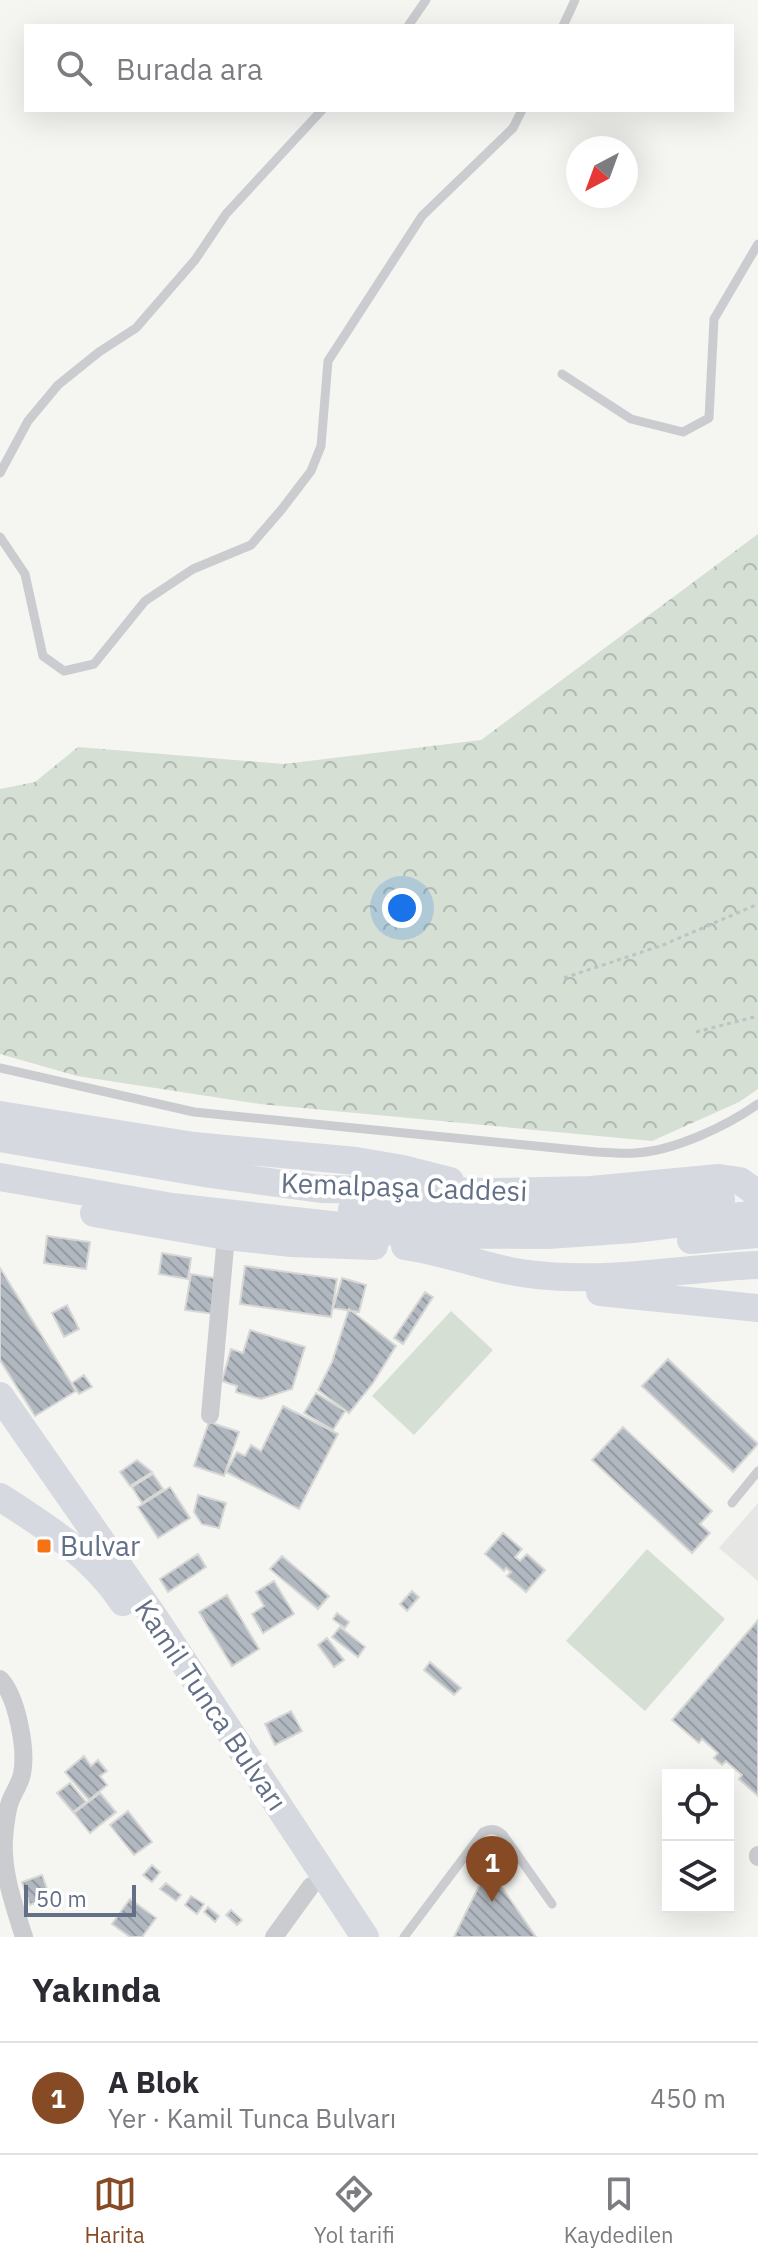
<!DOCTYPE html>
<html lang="tr">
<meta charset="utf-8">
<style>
:root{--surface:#fff;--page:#f7f7f7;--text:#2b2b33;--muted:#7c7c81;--line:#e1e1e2;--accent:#864b25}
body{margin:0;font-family:"IBM Plex Sans",sans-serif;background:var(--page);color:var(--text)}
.controls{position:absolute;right:24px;bottom:24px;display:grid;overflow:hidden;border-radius:0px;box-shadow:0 8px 32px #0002}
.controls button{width:72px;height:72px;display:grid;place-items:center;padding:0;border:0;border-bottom:2px solid var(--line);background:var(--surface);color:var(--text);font:40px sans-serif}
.compass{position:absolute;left:566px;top:136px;width:72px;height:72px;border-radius:50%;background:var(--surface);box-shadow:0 8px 32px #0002;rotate:221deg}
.scale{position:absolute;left:24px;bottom:20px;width:112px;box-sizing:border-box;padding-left:8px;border:4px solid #626f86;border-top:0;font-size:22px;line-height:28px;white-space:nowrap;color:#626f86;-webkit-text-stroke:6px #fff;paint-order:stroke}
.you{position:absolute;left:402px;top:908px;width:28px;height:28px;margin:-20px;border:6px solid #fff;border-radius:50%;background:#1a73e8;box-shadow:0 0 0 12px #1a73e833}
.badge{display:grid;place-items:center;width:52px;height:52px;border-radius:50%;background:var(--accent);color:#fff;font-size:26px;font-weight:700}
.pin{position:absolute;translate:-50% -66px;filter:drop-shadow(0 2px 4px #0008)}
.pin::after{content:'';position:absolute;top:42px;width:28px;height:24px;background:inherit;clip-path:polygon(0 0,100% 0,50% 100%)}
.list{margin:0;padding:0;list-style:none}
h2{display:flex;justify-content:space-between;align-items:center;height:104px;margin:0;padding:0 32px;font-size:34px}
h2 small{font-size:26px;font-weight:400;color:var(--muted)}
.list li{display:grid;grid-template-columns:52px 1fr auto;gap:24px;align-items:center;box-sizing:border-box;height:112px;padding:0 32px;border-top:2px solid var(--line)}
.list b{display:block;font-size:30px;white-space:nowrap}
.list p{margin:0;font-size:26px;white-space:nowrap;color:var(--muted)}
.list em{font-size:26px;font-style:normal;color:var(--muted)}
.icon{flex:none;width:44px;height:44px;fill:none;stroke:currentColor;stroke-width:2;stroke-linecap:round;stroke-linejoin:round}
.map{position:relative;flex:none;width:758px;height:1937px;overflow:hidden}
.search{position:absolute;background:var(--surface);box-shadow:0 8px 32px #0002;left:24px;right:24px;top:24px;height:88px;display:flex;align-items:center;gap:20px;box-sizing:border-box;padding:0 28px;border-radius:0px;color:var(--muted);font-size:30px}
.sheet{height:216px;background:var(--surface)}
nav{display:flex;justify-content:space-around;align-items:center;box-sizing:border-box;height:112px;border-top:2px solid var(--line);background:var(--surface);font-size:22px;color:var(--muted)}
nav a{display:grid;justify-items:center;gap:4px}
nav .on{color:var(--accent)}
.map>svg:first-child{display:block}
.built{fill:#e6e7e5}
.forest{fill:url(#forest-crowns)}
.pitch{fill:#d5dfd3}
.building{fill:url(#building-back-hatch);stroke:#d7d7d5;stroke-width:2}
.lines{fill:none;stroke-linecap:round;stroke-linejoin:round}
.path{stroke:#c0c2c4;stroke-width:3;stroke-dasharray:4 4;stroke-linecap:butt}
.service{stroke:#caccd0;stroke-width:9}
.minor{stroke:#caccd0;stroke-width:18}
.primary{stroke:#d6d9df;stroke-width:28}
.poi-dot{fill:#f57313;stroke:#fff;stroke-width:3}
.labels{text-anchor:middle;stroke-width:8;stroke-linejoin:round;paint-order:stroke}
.street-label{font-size:28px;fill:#626f86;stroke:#fff}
.poi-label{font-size:28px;fill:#626f86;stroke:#fff;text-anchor:start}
</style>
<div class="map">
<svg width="758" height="1937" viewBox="0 0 758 1937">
<defs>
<pattern id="forest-crowns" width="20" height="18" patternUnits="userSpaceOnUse" patternTransform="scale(2)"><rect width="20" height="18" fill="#d5dfd3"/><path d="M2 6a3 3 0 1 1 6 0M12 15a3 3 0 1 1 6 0" fill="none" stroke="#b0b9b1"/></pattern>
<pattern id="building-back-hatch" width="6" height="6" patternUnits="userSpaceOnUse" patternTransform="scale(2)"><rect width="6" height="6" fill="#b2b8bf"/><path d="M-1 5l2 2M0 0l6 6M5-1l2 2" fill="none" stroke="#949aa1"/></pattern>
</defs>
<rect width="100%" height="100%" fill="#f5f6f2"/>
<path class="built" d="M758,1503V1581L719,1548Z"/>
<path class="forest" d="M758,534V1089L739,1102L652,1141L260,1104L77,1076L0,1054V789L35,782L78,747L284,764L481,740Z"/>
<path class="pitch" d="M451,1311L493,1350L414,1435L372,1396Z
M647,1549L725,1619L645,1711L566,1641Z"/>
<path class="building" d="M47,1236L90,1242L86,1269L44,1263Z
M162,1253L191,1258L188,1279L159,1274Z
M245,1266L337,1279L331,1317L240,1304Z
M0,1268L76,1391L35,1416L0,1360Z
M191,1274L220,1279L214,1314L185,1310Z
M342,1278L366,1285L359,1312L333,1308Z
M425,1292L433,1297L403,1344L394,1338Z
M67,1305L79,1329L64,1337L52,1313Z
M349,1309L396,1346L373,1383L349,1413L318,1390L332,1362Z
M250,1330L305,1347L292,1389L261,1399L236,1392L237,1386L222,1381L231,1349L243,1353Z
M668,1359L758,1444L733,1472L642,1386Z
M84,1375L92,1387L79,1394L72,1383Z
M316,1393L345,1411L333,1430L304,1413Z
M283,1406L338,1434L299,1509L226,1472L237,1452L245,1456L251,1445L261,1451Z
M209,1422L239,1432L224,1476L194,1466Z
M623,1427L712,1511L700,1524L710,1533L692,1553L592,1460Z
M137,1460L152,1472L130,1486L120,1472Z
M153,1474L163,1489L142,1503L132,1487Z
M170,1487L190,1518L158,1538L138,1507Z
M198,1495L226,1503L219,1528L202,1524L194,1512Z
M503,1533L522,1549L515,1557L520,1561L527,1554L545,1570L526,1592L507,1576L511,1572L506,1568L504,1571L485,1554Z
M198,1554L206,1567L168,1592L160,1579Z
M282,1556L329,1596L318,1609L270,1569Z
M274,1581L294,1614L263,1633L252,1614L264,1606L256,1592Z
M412,1591L419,1597L407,1611L400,1604Z
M227,1595L259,1649L232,1666L199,1612Z
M337,1613L349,1622L345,1628L333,1619Z
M758,1620V1796L739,1779L742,1775L726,1761L722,1765L714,1758L718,1753L702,1739L699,1743L672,1720Z
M340,1627L365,1647L358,1657L332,1637Z
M327,1638L344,1660L334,1667L318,1645Z
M430,1662L461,1688L454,1695L424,1670Z
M291,1711L302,1731L275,1745L265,1724Z
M84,1756L91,1766L98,1760L107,1771L100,1776L107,1785L89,1800L65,1772Z
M70,1783L86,1802L73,1812L57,1793Z
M100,1793L116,1812L90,1833L74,1813Z
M128,1811L152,1842L134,1855L110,1825Z
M152,1865L160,1872L152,1882L143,1875Z
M488,1867L536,1937H454Z
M42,1875L50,1897L30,1905L22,1882Z
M166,1883L181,1895L176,1901L160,1889Z
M191,1896L204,1904L197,1914L185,1905Z
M130,1899L156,1918L142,1937H130L112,1924Z
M208,1907L219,1916L215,1922L204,1912Z
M231,1910L242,1920L237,1925L226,1915Z"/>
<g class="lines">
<path class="path" d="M564,978L663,945L758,904
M696,1032L758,1016"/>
<path class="service" d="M408,26L426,0
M563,26L575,0
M562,374L631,419L683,432L709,418L714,319L758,244
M0,473L28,421L58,385L99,352L136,328L195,260L226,214L322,110
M0,537L25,574L43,656L64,671L94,664L145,601L193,569L251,545L282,509L311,471L321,446L328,361L422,216L513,128L522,110
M0,1068L194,1112L596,1152C609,1152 622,1154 635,1153C674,1151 727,1126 758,1104
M732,1503L758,1471
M404,1937L483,1832C491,1828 498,1829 504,1836L552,1904"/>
<path class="minor" d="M210,1415L226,1236
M0,1679C17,1696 27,1750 22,1774C20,1784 13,1793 10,1802C6,1813 5,1828 4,1839C2,1873 14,1905 24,1937
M758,1855V1857
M274,1937L311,1886"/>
<path class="primary" d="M0,1115L194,1146L356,1161L403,1169L450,1181
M0,1138L210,1174L321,1189L493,1192L591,1190L719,1178L740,1181L758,1194
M0,1177L172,1207L412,1234L548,1235L633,1229L758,1214
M352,1209L565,1212L721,1199
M94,1213L226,1236L291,1243L374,1246
M691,1240L758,1234
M405,1246C450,1252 492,1271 537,1275C612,1283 684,1268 758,1265
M600,1292L758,1308
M0,1396L154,1617L365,1937
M0,1497C45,1526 93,1556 123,1602"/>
</g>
<rect class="poi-dot" x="36" y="1538" width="16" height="16" rx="4"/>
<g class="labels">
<g class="street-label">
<text transform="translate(404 1187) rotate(2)" y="10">Kemalpaşa Caddesi</text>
<text transform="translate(211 1705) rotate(56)" y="10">Kamil Tunca Bulvarı</text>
</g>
<g class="poi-label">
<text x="60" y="1556">Bulvar</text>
</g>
</g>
</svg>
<div class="controls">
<button><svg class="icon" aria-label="locate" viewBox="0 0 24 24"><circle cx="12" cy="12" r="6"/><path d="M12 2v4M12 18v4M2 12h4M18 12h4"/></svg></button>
<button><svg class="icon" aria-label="layers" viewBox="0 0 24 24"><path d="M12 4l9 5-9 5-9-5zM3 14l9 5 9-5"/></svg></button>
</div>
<svg class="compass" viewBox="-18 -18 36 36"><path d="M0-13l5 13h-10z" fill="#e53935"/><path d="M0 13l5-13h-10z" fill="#7c7c81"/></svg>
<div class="scale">50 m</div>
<div class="you"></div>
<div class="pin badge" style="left:492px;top:1902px">1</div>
<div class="search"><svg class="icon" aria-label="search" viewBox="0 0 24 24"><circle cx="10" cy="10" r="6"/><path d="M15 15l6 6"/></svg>Burada ara</div>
</div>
<section class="sheet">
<h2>Yakında<small></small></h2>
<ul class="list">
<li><span class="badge">1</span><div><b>A Blok</b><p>Yer · Kamil Tunca Bulvarı</p></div><em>450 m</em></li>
</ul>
</section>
<nav>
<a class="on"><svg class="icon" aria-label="map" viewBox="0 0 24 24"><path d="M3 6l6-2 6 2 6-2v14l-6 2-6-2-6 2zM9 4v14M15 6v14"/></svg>Harita</a>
<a><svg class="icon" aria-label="directions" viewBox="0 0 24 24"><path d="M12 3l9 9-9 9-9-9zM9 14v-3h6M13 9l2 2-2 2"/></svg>Yol tarifi</a>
<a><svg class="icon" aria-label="saved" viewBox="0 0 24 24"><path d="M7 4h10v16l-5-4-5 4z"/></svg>Kaydedilen</a>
</nav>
